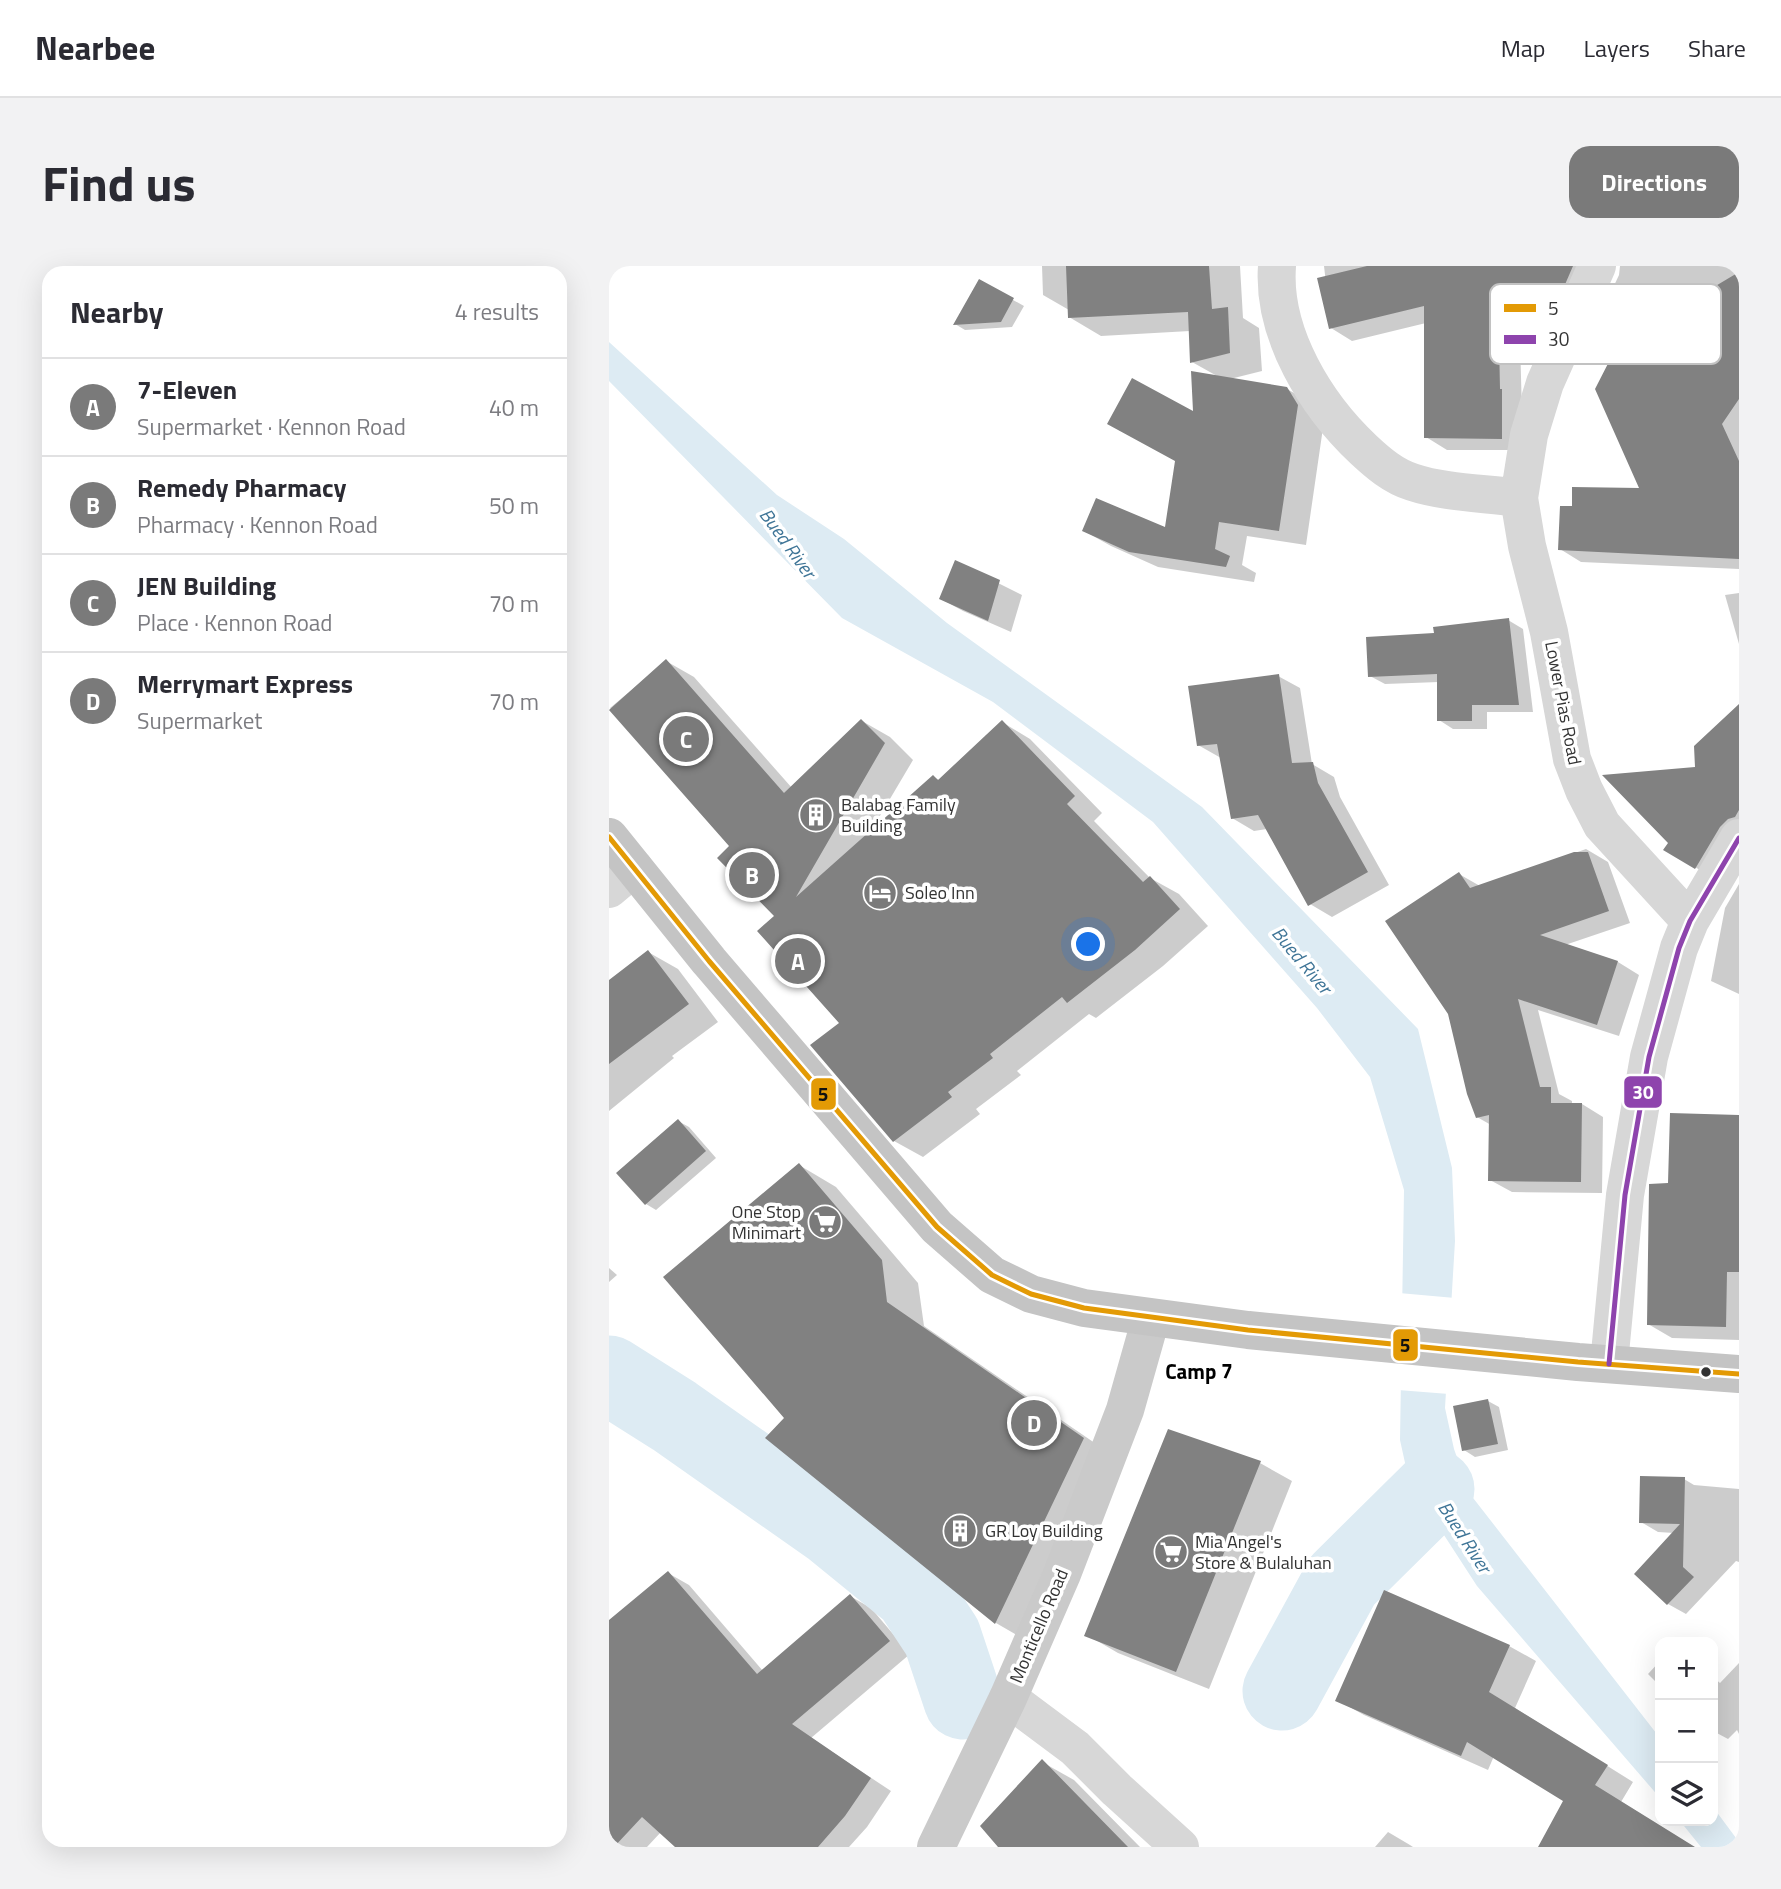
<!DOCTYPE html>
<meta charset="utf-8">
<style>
:root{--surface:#fff;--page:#f2f2f3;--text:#2b2b33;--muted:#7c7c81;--line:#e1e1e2;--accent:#7a7a7a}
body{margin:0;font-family:"Titillium Web",sans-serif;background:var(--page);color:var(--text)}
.controls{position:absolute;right:21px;bottom:21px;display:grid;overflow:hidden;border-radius:14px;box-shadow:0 7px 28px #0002}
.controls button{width:63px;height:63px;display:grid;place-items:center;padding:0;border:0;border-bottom:2px solid var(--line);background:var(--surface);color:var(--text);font:35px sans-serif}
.you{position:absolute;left:480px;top:679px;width:24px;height:24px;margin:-18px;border:5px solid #fff;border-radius:50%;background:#1a73e8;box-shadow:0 0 0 10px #1a73e833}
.badge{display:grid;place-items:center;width:46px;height:46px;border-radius:50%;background:var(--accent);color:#fff;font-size:23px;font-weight:700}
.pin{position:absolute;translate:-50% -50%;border:4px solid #fff;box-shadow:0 2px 7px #0006}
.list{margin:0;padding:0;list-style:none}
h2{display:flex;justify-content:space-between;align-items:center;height:91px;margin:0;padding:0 28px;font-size:30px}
h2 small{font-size:23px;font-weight:400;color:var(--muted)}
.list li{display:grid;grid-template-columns:46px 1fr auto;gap:21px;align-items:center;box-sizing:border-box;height:98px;padding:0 28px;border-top:2px solid var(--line)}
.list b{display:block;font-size:26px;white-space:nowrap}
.list p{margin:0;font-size:23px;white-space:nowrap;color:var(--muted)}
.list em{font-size:23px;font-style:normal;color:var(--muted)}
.icon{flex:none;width:38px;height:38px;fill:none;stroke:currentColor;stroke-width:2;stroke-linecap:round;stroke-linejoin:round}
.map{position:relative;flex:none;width:1130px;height:1581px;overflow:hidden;border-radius:21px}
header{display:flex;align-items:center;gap:42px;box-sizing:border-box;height:98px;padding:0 35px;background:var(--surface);border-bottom:2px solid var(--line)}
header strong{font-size:33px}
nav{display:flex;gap:38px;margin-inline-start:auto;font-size:24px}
.intro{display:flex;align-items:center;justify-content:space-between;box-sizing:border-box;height:168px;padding:0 42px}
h1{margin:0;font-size:49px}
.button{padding:18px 32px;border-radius:21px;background:var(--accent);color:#fff;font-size:24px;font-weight:700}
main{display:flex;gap:42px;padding:0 42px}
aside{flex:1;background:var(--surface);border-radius:21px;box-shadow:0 7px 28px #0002}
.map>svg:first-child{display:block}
.water{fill:#ddebf3}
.pier{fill:#fff}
.shadow{fill:#0003}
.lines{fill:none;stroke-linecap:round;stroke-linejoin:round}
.river{stroke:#ddebf3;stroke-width:79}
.building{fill:#818181}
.minor{stroke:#d7d7d7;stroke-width:38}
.major{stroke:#cacaca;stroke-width:38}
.highway{stroke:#c4c4c4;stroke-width:38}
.bus-1-casing{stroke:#fff;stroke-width:10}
.bus-2-casing{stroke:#fff;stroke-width:10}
.bus-1{stroke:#e39a05;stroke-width:5}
.bus-2{stroke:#8e44ad;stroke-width:5}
.bus-dot{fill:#333;stroke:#fff;stroke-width:2.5}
.labels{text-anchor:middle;stroke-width:7;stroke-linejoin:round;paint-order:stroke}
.street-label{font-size:18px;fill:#333;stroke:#fff}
.poi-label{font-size:18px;fill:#333;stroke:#fff;text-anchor:start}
.water-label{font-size:19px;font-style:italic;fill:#3f7597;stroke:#fff}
.quarter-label{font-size:21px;font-weight:bold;fill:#000;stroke:#fff}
.key{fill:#fff;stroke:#c2c2c2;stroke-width:2}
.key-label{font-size:19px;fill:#333}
.line-badge{stroke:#fff;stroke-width:2.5}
.badge-label{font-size:19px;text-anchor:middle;font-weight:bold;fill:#fff}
.pale-badge-label{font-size:19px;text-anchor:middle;font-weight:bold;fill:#111}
</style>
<header>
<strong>Nearbee</strong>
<nav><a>Map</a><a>Layers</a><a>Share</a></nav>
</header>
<div class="intro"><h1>Find us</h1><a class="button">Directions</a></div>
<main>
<aside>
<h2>Nearby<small>4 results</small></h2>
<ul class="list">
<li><span class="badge">A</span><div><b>7-Eleven</b><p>Supermarket · Kennon Road</p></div><em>40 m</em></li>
<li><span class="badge">B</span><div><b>Remedy Pharmacy</b><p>Pharmacy · Kennon Road</p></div><em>50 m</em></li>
<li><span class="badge">C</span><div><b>JEN Building</b><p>Place · Kennon Road</p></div><em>70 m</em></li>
<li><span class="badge">D</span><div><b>Merrymart Express</b><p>Supermarket</p></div><em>70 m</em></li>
</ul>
</aside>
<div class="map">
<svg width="1130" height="1581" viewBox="0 0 1130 1581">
<rect width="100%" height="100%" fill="#fff"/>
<path class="water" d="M0,76L168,229L235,273L338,357L593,541L809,763L843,902L846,975L836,1142L845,1183L861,1228L1051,1472V1532L868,1320L800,1215L791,1174L795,924L761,811L708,742L544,556L384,436L233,352L0,115Z
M1104,1541L1130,1576V1581H1092L1071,1555H1104Z"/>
<path class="pier" d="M790,1027L846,1032L840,1128L789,1124Z"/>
<path class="shadow" d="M433,0H631L634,52L650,62L653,105L621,113L678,123L706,139L715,155L697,279L638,270L633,299L647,307L645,316L549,301L502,280L475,265L557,264L567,195L586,148L608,110L583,96L581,65L492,70L460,51V44L434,29Z
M715,0H992L966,55L910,37L914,184H838L817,171V57L743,75L722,62Z
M1011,0H1130V303L972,296L951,283L964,241L1033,224L1022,56L995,41L1010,9Z
M370,15L415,40L403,61L356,64L346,58Z
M347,296L413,329L402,366L354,345L332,333Z
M1130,327V378L1116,329Z
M899,354L914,363L924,446H878V463H844L830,454V416L776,418L761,410L827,369Z
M57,395L85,411L183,522L253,455L281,471L304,494L262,565L325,511L331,515L393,456L421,473L493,547L485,555L541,612L570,628L599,660L554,700L487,752L480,748L408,805L412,809L367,843L371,848L314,891L285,875L233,757L122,580L1,442Z
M669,410L691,422L703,498L725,511L731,531L780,619L723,651L701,638L658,563L645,565L623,552L612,492L589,479Z
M1130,441V577L1108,614L1057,584L1088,503Z
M977,583L999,596L1021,657L956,679L1009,696L1030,709L1010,770L929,744L950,828L963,835V838H973L994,851L993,927L903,926L881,914L882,859L868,851L850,608L871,620Z
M1130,618V728L1102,715L1116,642Z
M39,686L69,703L109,756L63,790L65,792L0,845V729Z
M1130,850V1074L1063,1072L1039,1058L1060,918Z
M69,855L80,861L107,892L47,944L37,938Z
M190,899L227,921L309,1017L315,1060L512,1195L423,1378L387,1357L158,1172L178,1152Z
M0,1002L8,1009L0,1016Z
M879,1135L890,1141L899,1184L866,1191L855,1184Z
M651,1197L683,1215L600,1423L509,1387L478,1369Z
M1075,1213L1085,1219L1130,1223V1296L1127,1295L1077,1348L1059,1338L1065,1267L1049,1266L1032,1256Z
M59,1307L80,1319L154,1405L241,1330L262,1342L301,1388L202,1472L282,1525L258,1561L240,1581H69L52,1566L38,1581H12L0,1571V1357Z
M900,1380L927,1395L906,1442L1024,1516L1012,1536L956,1535L885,1490L879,1504L755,1449L728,1434Z
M1051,1395V1420L1039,1408Z
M1130,1397V1468L1128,1464L1119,1473L1104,1465V1411L1111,1417Z
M433,1496L465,1514L531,1581H391Z
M779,1566L801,1579L804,1581H766Z"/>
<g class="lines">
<path class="river" d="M0,1109L65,1150L223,1261L304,1327L333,1371L354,1434
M673,1425L733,1315L826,1223"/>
</g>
<path class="building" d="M457,0H600L603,43L619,41L621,87L581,97L579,46L459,52Z
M758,0H964L945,44L889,26L891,123H893V173L815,172V40L720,63L708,12Z
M1130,6V133L1113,158L1130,195V293L949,284L951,240H963V221L1030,222L986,123L1032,33L1063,46Z
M370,13L405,32L392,56L344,59Z
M582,105L678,121L689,139L670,265L610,256L606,283L621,290L617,301L520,286L473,265L487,232L556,261L566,195L498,158L523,112L584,145Z
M346,294L391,314L379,355L330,333Z
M900,352L910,439H863V455H828V408L759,411L757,371L825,367L824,361Z
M57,393L175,527L252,453L276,477L187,631L324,509L329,514L393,454L466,530L458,538L534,616L541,610L571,643L526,684L458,737L453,731L381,788L384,792L339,826L343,831L284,876L201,779L230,757L148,665L165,650L108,592L120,580L0,444Z
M670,408L683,497L704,496L709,517L759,606L699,640L649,549L622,553L608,478L588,480L579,420Z
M1130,438V544L1126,551L1119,553L1111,561L1086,603L1054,584L1059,577L993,509L1086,501L1085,480Z
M965,586H979L1000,645L931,669L1009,695L988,759L909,733L931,821H942V837H973L972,916L879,915L880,849L867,852L858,828L839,748L776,655L850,606L861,622Z
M39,684L80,738L0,798V714Z
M1061,847L1130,849V1006H1118L1117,1061L1038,1059L1040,920V918L1059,917Z
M69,853L97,885L36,939L7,907Z
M190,897L273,994L278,1036L475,1172L386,1358L156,1172L175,1152L54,1011Z
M879,1133L889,1178L853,1185L844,1140Z
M559,1163L652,1195L567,1406L475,1370Z
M1031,1210L1076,1211L1074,1301L1085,1311L1058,1339L1025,1308L1071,1258L1030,1257Z
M59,1305L148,1408L241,1328L281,1375L183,1458L262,1512L236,1550L209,1581H66L33,1551L5,1581H0V1354Z
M775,1324L901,1379L880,1426L999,1499L986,1519L1086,1581H929L954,1535L858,1476L852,1490L726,1435Z
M433,1493L519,1581H389L371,1560Z"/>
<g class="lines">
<path class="minor" d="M668,0C663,68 707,139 755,184C769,197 784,210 803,216C836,227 875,227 910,232
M988,0L936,117L920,169L910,232L918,280L940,366L963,493L975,524L993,559L1081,655
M0,623L25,602
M1000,1098L1016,929L1040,791L1070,682L1081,655L1130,572
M399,1432L466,1482L508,1524L571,1581"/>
<path class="major" d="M327,1581L399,1432L453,1308L516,1144L542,1052"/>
<path class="highway" d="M0,571L100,695L328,961L383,1009L422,1028L475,1042L639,1064L969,1096L1130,1108"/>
<g class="bus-1-casing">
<path id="bus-1" d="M0,571L100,695L328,961L383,1009L422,1028L475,1042L639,1064L969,1096L1130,1108"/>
</g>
<g class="bus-2-casing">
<path id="bus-2" d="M1000,1098L1016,929L1040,791L1070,682L1081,655L1130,572"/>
</g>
<use href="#bus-1" class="bus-1"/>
<use href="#bus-2" class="bus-2"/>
</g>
<defs>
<g id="building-disc" transform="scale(1.75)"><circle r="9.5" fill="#7a7a7a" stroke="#fff"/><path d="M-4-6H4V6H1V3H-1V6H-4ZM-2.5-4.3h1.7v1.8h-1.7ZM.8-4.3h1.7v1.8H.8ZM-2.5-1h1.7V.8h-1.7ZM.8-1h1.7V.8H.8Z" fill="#fff"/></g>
<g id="hotel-disc" transform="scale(1.75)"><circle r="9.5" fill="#7a7a7a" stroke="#fff"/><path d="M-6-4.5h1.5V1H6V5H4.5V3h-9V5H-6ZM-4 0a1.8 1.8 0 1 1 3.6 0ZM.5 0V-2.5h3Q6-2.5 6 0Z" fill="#fff"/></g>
<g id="supermarket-disc" transform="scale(1.75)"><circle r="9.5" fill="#7a7a7a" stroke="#fff"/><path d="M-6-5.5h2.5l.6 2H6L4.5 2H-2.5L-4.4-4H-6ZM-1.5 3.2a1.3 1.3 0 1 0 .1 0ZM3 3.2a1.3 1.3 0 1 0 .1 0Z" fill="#fff"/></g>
</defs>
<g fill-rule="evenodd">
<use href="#building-disc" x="207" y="549"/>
<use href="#hotel-disc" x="271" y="627"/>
<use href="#supermarket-disc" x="216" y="956"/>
<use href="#building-disc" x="351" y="1265"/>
<use href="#supermarket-disc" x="562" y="1286"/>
</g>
<circle class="bus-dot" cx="1097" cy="1106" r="6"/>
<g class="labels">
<g class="street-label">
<text transform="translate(954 437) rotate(79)" y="6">Lower Pias Road</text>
<text transform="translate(430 1360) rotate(-67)" y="6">Monticello Road</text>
</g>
<g class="poi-label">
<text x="232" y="545">Balabag Family<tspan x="232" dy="21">Building</tspan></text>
<text x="296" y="633">Soleo Inn</text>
<text x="192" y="952" text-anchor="end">One Stop<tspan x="192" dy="21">Minimart</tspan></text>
<text x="376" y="1271">GR Loy Building</text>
<text x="586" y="1282">Mia Angel's<tspan x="586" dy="21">Store &amp; Bulaluhan</tspan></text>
</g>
<g class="water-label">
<text transform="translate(179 277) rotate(54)" y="7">Bued River</text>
<text transform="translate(693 694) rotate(50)" y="7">Bued River</text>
<text transform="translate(856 1271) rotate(57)" y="7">Bued River</text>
</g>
<g class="quarter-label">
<text x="590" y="1113">Camp 7</text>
</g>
</g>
<rect x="881" y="18" width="231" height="80" rx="10" class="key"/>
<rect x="895" y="38" width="32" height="8" fill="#e39a05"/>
<rect x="895" y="69" width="32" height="9" fill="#8e44ad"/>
<g class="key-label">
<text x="939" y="49">5</text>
<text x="939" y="80">30</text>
</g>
<g class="line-badge">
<rect x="1014" y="809" width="40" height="34" rx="7" fill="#8e44ad"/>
<rect x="201" y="811" width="27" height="34" rx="7" fill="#e39a05"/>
<rect x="783" y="1062" width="27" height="34" rx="7" fill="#e39a05"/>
</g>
<g class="badge-label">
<text x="1034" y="833">30</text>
</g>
<g class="pale-badge-label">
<text x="214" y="835">5</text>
<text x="796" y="1086">5</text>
</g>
</svg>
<div class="controls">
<button>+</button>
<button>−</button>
<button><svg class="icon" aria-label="layers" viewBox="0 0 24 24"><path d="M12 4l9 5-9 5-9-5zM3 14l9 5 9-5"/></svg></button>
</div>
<div class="you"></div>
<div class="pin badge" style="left:189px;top:695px">A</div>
<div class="pin badge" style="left:143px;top:609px">B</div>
<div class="pin badge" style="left:77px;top:473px">C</div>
<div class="pin badge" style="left:425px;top:1157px">D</div>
</div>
</main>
